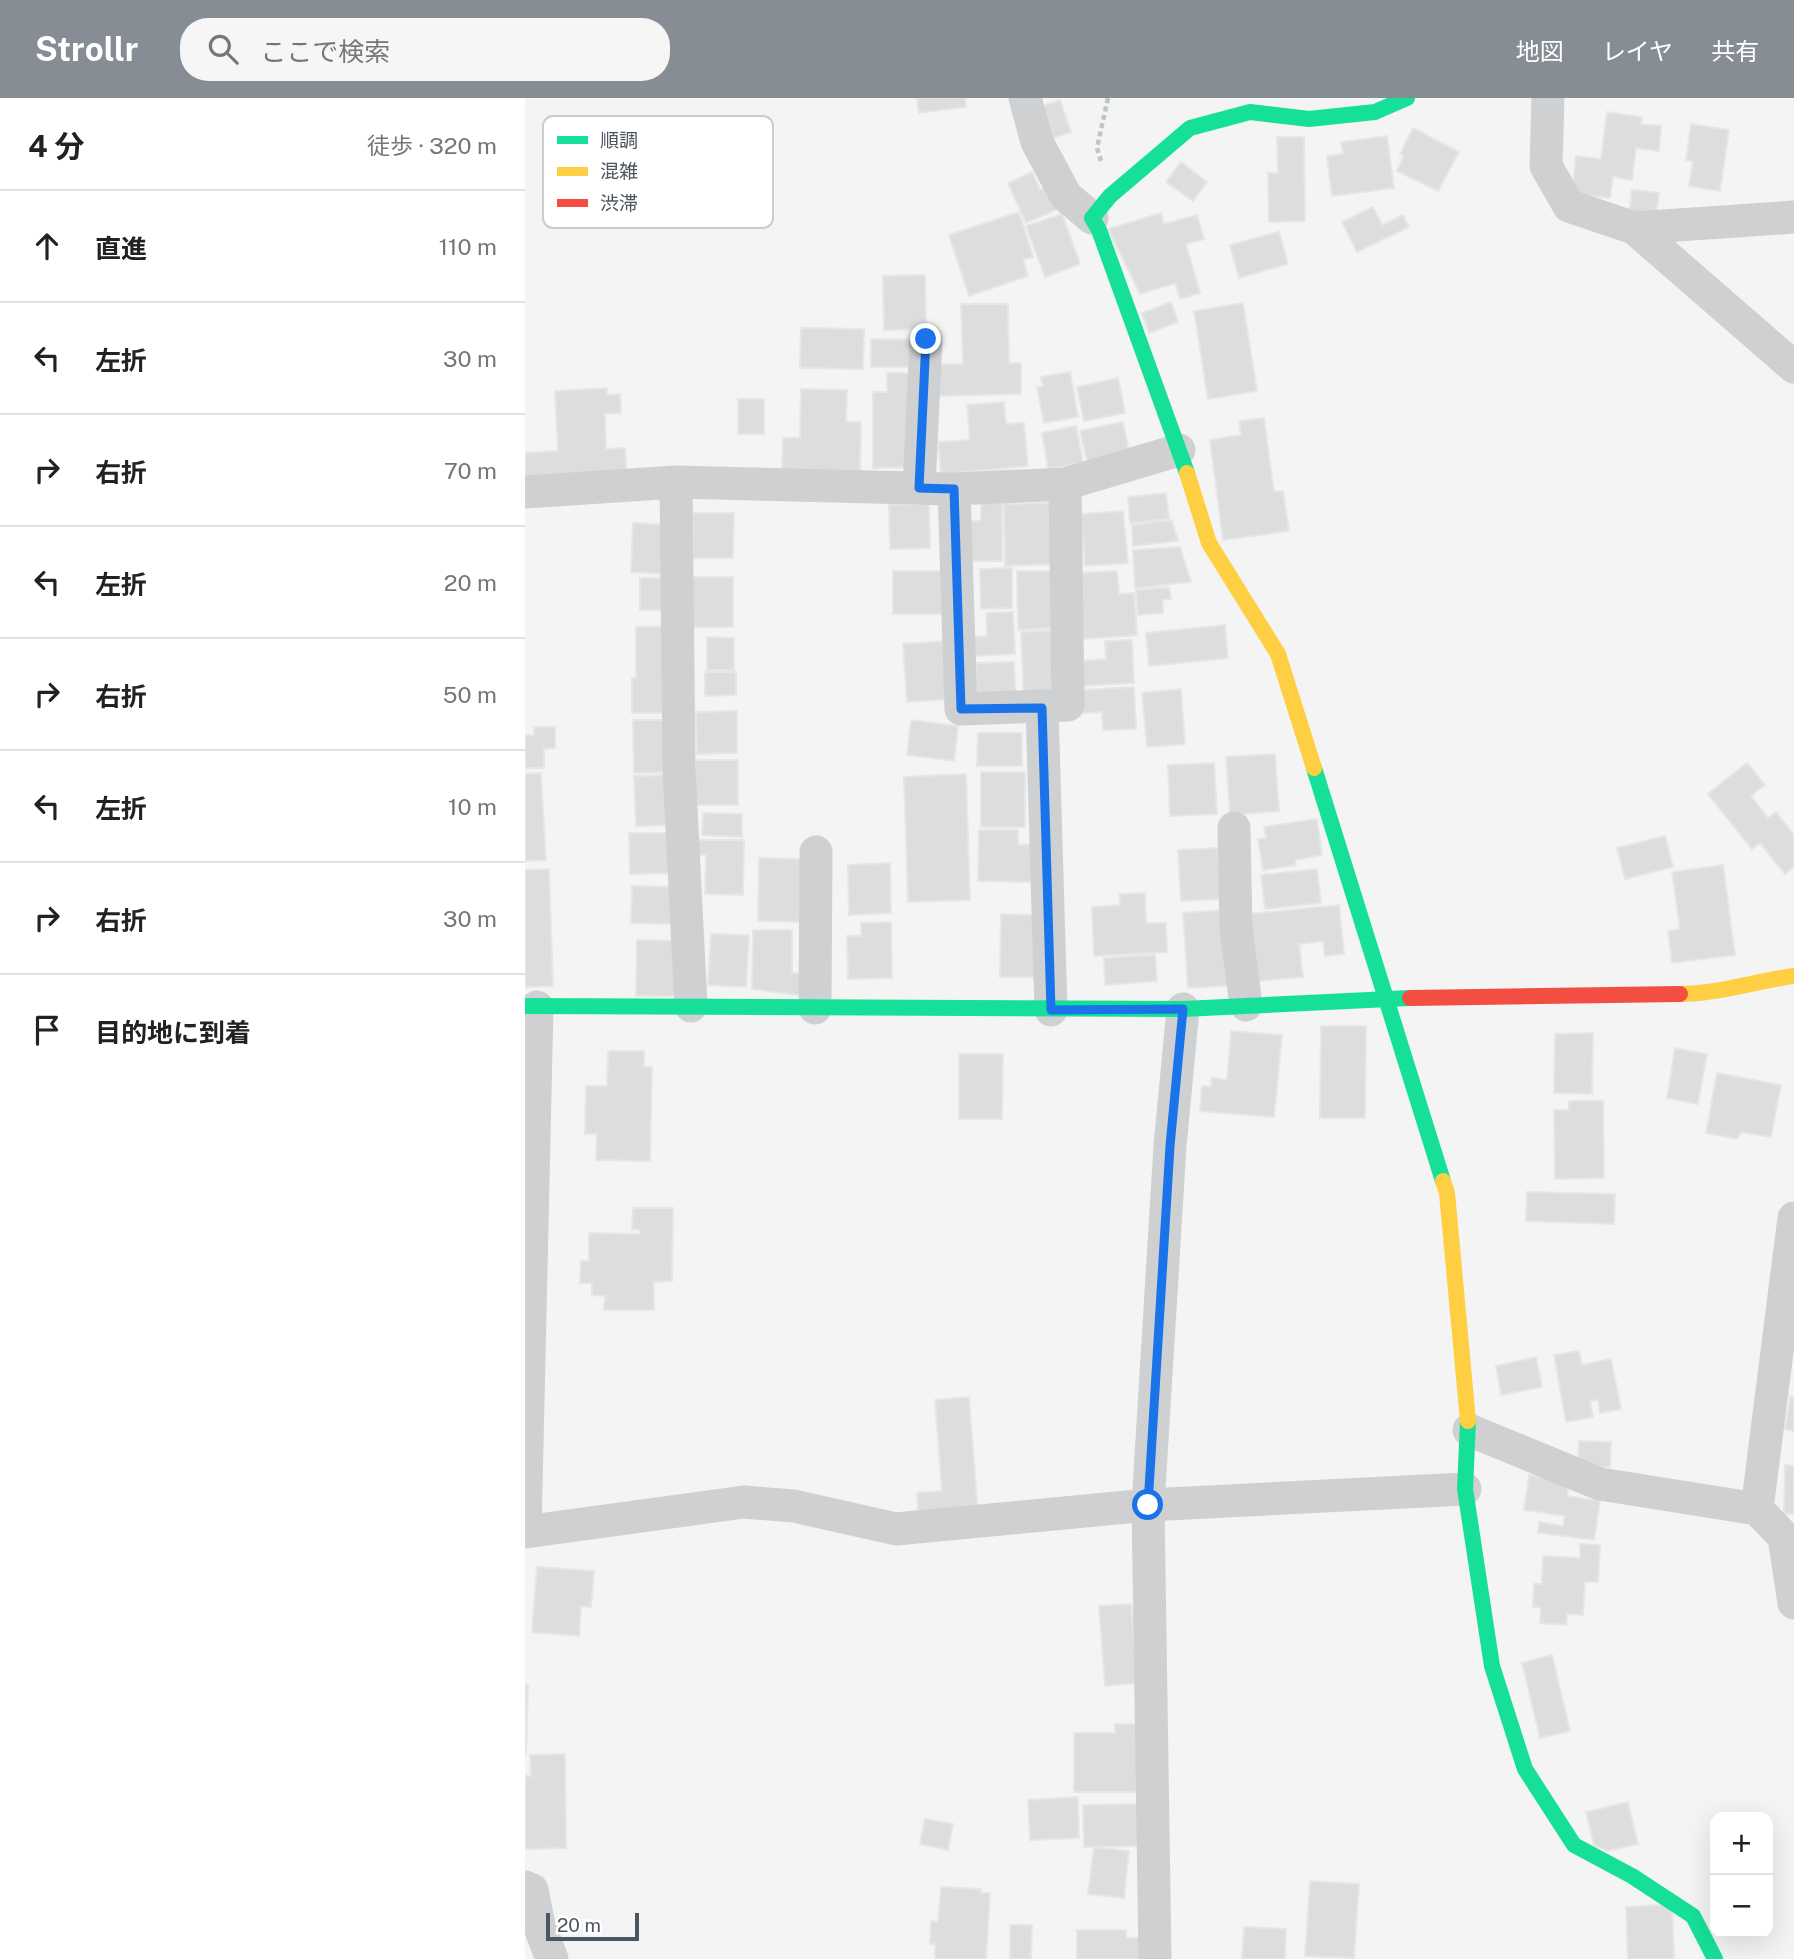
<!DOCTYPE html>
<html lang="ja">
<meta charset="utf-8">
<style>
:root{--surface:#fff;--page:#f6f6f6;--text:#222;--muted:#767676;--line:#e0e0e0;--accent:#868d94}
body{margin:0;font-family:"Public Sans","Noto Sans JP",sans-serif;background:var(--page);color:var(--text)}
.controls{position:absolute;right:21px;bottom:21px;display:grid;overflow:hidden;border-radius:14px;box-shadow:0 7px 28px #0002}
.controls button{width:63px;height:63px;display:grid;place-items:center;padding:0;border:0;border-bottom:2px solid var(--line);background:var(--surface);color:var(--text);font:35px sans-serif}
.scale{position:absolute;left:21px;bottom:18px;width:93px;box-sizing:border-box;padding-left:7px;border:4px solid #4a5661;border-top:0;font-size:19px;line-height:24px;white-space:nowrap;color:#4a5661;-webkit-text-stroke:5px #fff;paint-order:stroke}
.stop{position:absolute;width:21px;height:21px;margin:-16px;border:5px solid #1a73e8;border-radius:50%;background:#fff}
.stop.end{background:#1a73e8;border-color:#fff;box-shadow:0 2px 7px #0008}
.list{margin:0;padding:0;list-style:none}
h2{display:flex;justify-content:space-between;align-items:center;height:91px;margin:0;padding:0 28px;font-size:30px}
h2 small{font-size:23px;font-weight:400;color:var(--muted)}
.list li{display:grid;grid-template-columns:46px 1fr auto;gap:21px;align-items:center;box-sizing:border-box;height:112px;padding:0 28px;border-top:2px solid var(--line)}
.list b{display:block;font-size:26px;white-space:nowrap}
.list em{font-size:23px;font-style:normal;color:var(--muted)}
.icon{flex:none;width:38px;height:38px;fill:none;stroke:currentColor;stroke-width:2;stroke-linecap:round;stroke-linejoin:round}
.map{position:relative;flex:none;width:1269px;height:1861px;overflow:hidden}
header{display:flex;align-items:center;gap:42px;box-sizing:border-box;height:98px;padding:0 35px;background:var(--accent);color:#fff}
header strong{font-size:33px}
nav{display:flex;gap:38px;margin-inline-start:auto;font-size:24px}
.search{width:490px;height:63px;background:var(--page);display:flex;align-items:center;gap:18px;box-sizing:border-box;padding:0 24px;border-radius:28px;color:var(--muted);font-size:26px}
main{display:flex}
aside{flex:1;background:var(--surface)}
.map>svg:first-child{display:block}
.building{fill:#ddddde;stroke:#e5e6e7;stroke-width:2}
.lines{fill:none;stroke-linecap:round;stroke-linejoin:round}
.path{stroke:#bcc7c4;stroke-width:4.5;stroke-dasharray:5 3.5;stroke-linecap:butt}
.street{stroke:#ced0d2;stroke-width:33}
.fast{stroke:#16e098;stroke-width:16}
.slow{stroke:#ffcf43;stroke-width:16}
.jam{stroke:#f24e42;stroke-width:16}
.route{stroke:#1a73e8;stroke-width:9}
.key{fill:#fff;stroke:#c9ccd0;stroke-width:2}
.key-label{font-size:19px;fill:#4a5661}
</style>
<header>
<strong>Strollr</strong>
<div class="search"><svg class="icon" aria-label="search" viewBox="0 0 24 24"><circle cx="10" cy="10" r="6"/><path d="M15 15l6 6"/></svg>ここで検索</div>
<nav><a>地図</a><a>レイヤ</a><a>共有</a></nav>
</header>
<main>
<aside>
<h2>4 分<small>徒歩 · 320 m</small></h2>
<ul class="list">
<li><svg class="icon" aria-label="ahead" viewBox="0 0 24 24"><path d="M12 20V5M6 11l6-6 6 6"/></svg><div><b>直進</b></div><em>110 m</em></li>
<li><svg class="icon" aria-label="left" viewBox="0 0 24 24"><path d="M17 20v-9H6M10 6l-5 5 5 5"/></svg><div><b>左折</b></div><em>30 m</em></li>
<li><svg class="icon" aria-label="right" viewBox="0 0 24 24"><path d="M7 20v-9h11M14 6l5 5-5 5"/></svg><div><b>右折</b></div><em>70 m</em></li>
<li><svg class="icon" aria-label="left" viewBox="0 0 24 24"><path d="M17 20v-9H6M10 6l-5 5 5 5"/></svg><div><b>左折</b></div><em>20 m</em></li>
<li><svg class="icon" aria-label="right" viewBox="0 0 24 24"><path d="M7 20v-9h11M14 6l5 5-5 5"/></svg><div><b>右折</b></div><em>50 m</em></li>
<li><svg class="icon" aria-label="left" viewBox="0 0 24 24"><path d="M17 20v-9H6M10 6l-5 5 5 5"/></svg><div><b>左折</b></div><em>10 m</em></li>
<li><svg class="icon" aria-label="right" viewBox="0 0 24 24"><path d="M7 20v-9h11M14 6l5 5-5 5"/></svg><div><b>右折</b></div><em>30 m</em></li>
<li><svg class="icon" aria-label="arrive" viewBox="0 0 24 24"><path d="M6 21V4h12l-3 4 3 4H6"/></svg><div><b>目的地に到着</b></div></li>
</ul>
</aside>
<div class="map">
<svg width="1269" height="1861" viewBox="0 0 1269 1861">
<rect width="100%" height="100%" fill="#f4f4f4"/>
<path class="building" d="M392,0H440L441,9L394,15Z
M535,2L546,34L525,41L514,9Z
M1082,14L1117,19L1116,26L1136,28L1134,53L1111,50L1107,82L1088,79L1085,100L1047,96L1051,58L1076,61Z
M1166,26L1204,32L1195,93L1164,88L1168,64L1161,62Z
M888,30L934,54L913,93L872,73L879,58L875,56Z
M862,38L869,90L807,98L802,58L818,56L816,44Z
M752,39H779L780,123L744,124L743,75H753Z
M656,64L682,84L668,103L641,84Z
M507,74L515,92L524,87L535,110L501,125L483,85Z
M1107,92L1134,95L1131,118L1104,115Z
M848,109L857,127L878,117L884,129L832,154L817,124Z
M494,114L508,159L498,162L503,178L444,198L424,137Z
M636,115L639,126L672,117L679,141L661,146L675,195L655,201L650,185L615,196L583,131Z
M537,116L555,166L520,179L501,128Z
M754,134L763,166L714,180L705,147Z
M400,177L401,231L359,232L358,178Z
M646,204L653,224L624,235L617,215Z
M718,205L732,293L683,301L669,213Z
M436,206H483L484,265H496V296L409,298L408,266H438Z
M276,230L339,231L338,271L275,270Z
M346,241L391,242V269H346Z
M545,274L553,319L519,325L512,289L518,288L516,279Z
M362,275H389V369L348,370V294H362Z
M593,280L600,315L559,323L552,289Z
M82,290V297L95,296L96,315L80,316L81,351L100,350L102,384L0,389V355L33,353L30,293Z
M276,291L322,292L321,324H336L335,377L257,376L258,340H275Z
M213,301H239V336H213Z
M479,304L481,326L499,325L503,368L416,376L413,344L445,342L442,307Z
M739,320L749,394L758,393L764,433L698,442L685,342L716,337L714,323Z
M598,324L605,358L563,367L555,333Z
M551,328L558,365L523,371L517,335Z
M641,395L644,421L605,425L603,399Z
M456,405H477V463H441V423H456Z
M526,405L528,466L480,468L479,406Z
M404,406L405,450L365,451L364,407Z
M598,413L603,465L560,468L556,416Z
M168,415H209L208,460H168Z
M647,422L653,443L608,448L607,427Z
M108,425L146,427L143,476L106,474Z
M655,449L666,484L610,490L608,452Z
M487,470V510L456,511L455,471Z
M368,473H417V516H368Z
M492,473H526L528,530L493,532Z
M592,473L594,496L609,495L612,537L558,541L553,475Z
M164,479H208V529H163Z
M115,480H143L142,512H115Z
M644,489L646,501L638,502V515L613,517L611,492Z
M488,514L490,556L447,558L446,539L462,538L461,515Z
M700,527L703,560L624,568L621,535Z
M142,528L143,615H107V580H111V529Z
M530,532L533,600L499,602L496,534Z
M182,539L209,540V572H182Z
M607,542L609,585L556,588L555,563L581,561L580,543Z
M423,543L426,601L382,604L378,546Z
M489,564L491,603L452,605L451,565Z
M180,574H211V597L180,598Z
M609,589L611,631L578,632L577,614L557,615L556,592Z
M656,591L660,646L622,649L617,595Z
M212,613V655L172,656L171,614Z
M108,622H144L145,674L109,675Z
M386,622L433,628L429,663L382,657Z
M9,629H30V650L19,651V670H0V637H9Z
M453,635H497V668H452Z
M750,656L754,713L705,717L701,659Z
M170,662H213V707H170Z
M689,665L692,716L645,718L643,667Z
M1222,665L1240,687L1226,698L1243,720L1251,714L1269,737V768L1260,776L1235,745L1227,751L1183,696Z
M456,674H500V729H456Z
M16,675L21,762L0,763V676Z
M441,676L445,802L383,804L379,679Z
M149,677V727L111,728L109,678Z
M178,715L217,716V739L177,737Z
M792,721L797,757L770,762L771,767L738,772L733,741L741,740L739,729Z
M454,732H493V747L511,746L510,784L453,783Z
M104,735H150V775L105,776Z
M1140,738L1148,769L1100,781L1092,750Z
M172,742H219L218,797L180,796L181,757H172Z
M693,750L696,801L656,803L653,752Z
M234,760L277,761L276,824L233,823Z
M365,765L366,815L324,817L323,767Z
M1198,767L1210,857L1147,865L1143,833L1155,831L1147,774Z
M24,771L28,888L0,889V772Z
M792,771L796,805L740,811L736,777Z
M107,788L152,789L150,826L106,825Z
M620,795L621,825H641L642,854L569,858L567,809L595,807L594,796Z
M814,807L819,856L800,858L798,843L774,846L778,879L732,883L725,816Z
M698,812L713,887L663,890L658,815Z
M476,816L516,817L515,879H475Z
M366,824L367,880L323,881L322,838H336V825Z
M228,832H267V875H281L280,898L227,891Z
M186,836L224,837L221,889L183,887Z
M112,842L156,843L151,898H111Z
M630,857L632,883L580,887L579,860Z
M796,928H841L840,1020H795Z
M706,933L757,937L749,1019L675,1013L677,988L686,989L687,980L702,982Z
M1068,935L1067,996L1029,995L1030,936Z
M1150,950L1182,956L1173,1006L1142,1000Z
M83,953H119V969H127L125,1063L71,1062L72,1036H60L61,988H82Z
M434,956H478L477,1021H434Z
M1192,975L1256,987L1246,1039L1216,1034L1212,1041L1181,1035Z
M1044,1003H1078L1079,1080L1030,1081L1029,1012H1044Z
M1002,1094L1090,1096L1089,1126L1001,1123Z
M108,1110H148L147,1183L129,1184V1212H79L80,1198L67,1197V1185H55L56,1163H64V1135L115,1136V1132L107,1131Z
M1054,1253L1057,1267L1086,1261L1096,1311L1075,1315L1073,1302L1065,1303L1068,1319L1041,1324L1029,1257Z
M1011,1259L1017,1289L976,1297L971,1268Z
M444,1299L453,1416L394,1421L392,1395L417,1393L410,1302Z
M1265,1299L1269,1300V1333L1260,1331Z
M1054,1343L1086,1344L1085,1369L1053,1368Z
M1260,1367L1269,1368V1416L1259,1415Z
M1004,1377L1044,1383L1042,1398L1075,1403L1069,1442L1013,1435L1014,1424L1038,1428L1040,1418L999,1412Z
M1055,1446L1075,1447L1073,1484H1060L1058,1517L1042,1516L1041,1527L1015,1525L1016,1509H1008L1009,1486H1017L1018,1458L1055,1460Z
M12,1469L69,1473L66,1509L56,1508L54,1538L7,1534Z
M606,1506L613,1585L580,1588L574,1508Z
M1027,1557L1045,1633L1015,1640L997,1565Z
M0,1586L3,1587L1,1655H0Z
M590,1626H617V1694H549V1635H590Z
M40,1656L41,1750L0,1751V1678H6L5,1657Z
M553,1699L554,1740L505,1742L503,1702Z
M1103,1704L1113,1746L1083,1753L1069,1747L1061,1714Z
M615,1706V1748L559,1749L558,1707Z
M400,1721L428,1726L423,1752L395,1746Z
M569,1749L604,1753L599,1800L563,1796Z
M785,1783L834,1786L829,1860L780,1858Z
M416,1789L456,1791V1795H465L461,1861H410V1846H405L406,1823L413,1824Z
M1147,1806L1149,1861H1103L1101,1809Z
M485,1827H507L506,1861H485Z
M719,1829L761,1831L760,1861H717Z
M552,1832H601V1840H625V1861H552Z"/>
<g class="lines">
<path class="path" d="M576,63L572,50L583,0"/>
<path class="street" d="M500,0L512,44L541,98L567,120
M1023,0L1021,68L1044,108L1109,130L1269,119
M1109,130L1269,269
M151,384L154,670L166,908
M394,390L401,241
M429,391L436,611L543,607L540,386
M0,394L151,384L429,391L540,386L654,352
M517,610L526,912
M709,730L711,831L721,907
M290,910L291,754
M944,1332L1075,1386L1232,1411L1259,1439L1269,1505
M1232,1411L1269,1120
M0,1434L219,1404L269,1408L371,1431L623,1407L940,1391
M0,1434L12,909
M0,1789L7,1792L14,1827L27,1861
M630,1861L623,1407L645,1048L658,911"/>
<path class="fast" d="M662,375L574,132L567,120L585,98L665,30L725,14L784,21L850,14L882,0
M789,670L918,1083
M0,908L658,911L885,900
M943,1323L940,1391L967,1568L1000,1671L1049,1747L1107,1778L1168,1818L1190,1861"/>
<path class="slow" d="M662,375L684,445L753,556L789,670
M1155,896C1192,896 1231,883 1269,878
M918,1083L922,1095L943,1323"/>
<path class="jam" d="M885,900L1155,896"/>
</g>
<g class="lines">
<path class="route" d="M401,241L394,390L429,391L436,611L517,610L526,912L658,911L645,1048L623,1407"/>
</g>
<rect x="18" y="18" width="230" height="112" rx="10" class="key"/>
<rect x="32" y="38" width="31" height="8" fill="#16e098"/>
<rect x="32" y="69" width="31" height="9" fill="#ffcf43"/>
<rect x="32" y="101" width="31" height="8" fill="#f24e42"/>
<g class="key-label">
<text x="75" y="49">順調</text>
<text x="75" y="80">混雑</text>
<text x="75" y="112">渋滞</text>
</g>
</svg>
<div class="controls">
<button>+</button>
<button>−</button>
</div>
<div class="scale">20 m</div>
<div class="stop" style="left:623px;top:1407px"></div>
<div class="stop end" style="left:401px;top:241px"></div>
</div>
</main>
